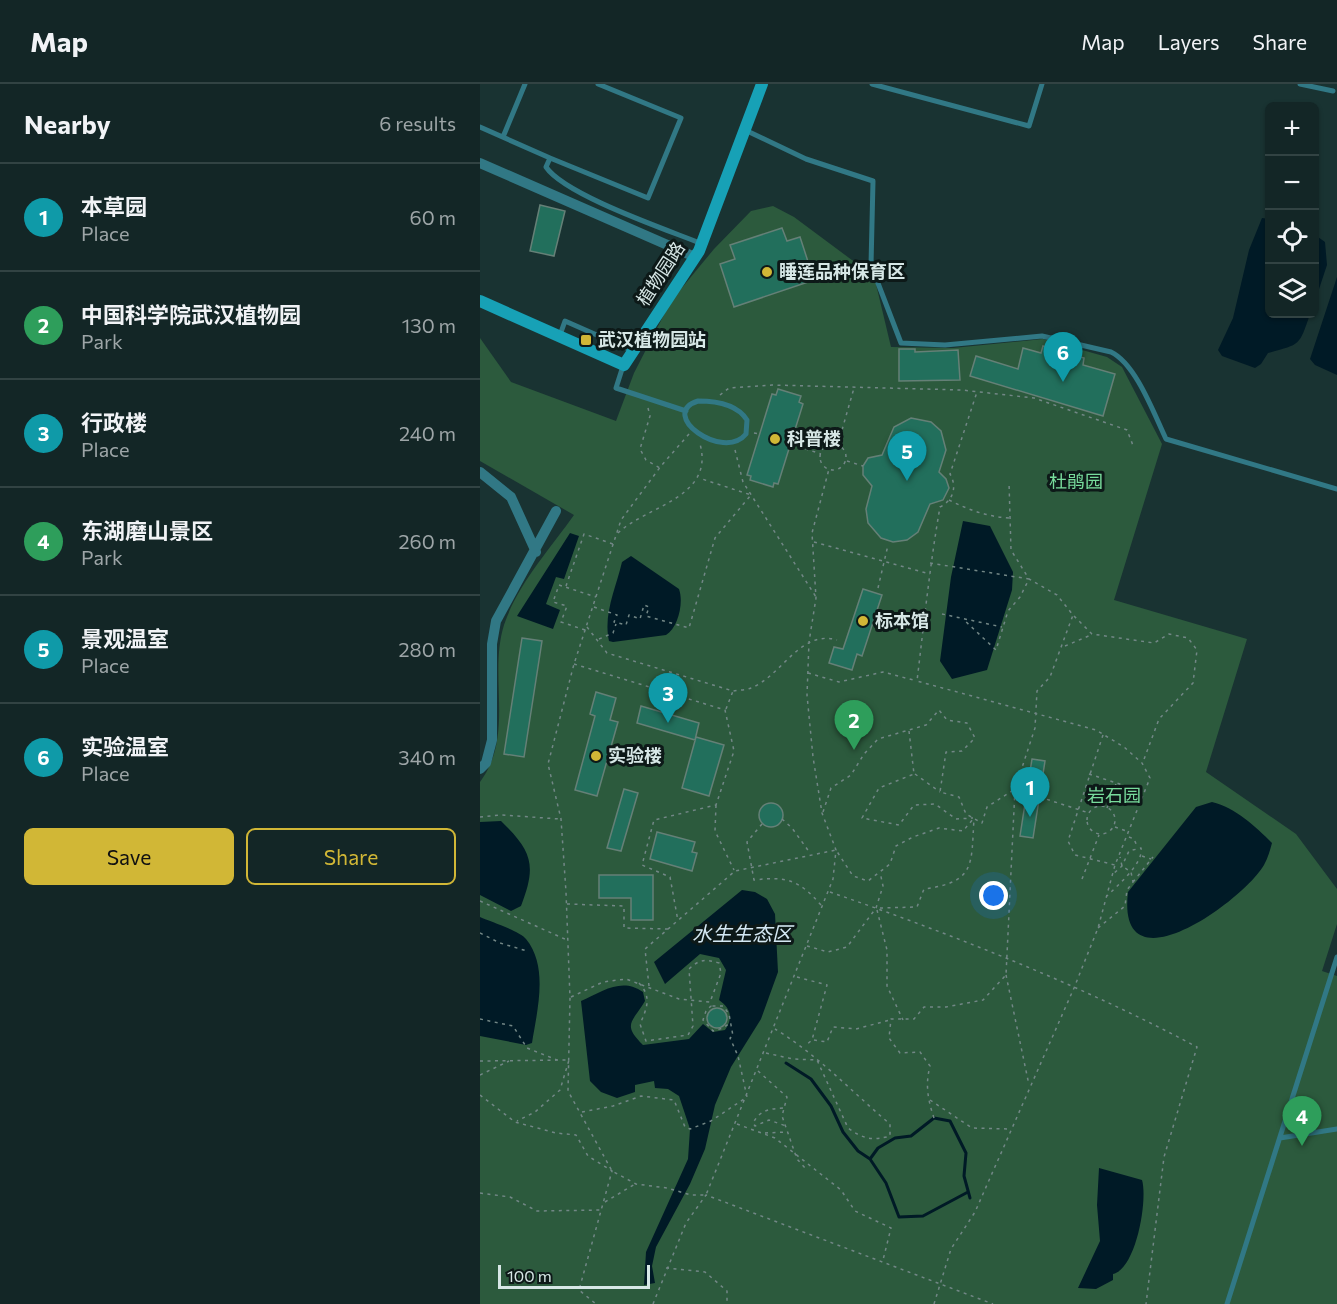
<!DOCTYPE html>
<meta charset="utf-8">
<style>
:root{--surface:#132626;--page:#1c2e2e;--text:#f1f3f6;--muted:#9da5a7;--line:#324343;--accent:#d1b736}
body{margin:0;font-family:Commissioner,"Noto Sans SC",sans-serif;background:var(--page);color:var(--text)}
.controls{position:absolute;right:18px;top:18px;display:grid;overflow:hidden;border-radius:9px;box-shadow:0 2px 4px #0004}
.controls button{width:54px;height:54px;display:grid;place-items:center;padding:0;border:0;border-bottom:2px solid var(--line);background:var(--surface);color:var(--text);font:30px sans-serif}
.scale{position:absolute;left:18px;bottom:15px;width:152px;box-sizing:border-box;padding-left:6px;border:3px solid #d7e7e6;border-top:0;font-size:16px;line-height:21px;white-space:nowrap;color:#d7e7e6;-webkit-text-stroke:4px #0d1918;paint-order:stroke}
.you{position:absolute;left:514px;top:812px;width:21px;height:21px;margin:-15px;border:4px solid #fff;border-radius:50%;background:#1a73e8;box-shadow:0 0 0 9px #1a73e833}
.badge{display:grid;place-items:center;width:39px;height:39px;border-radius:50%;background:var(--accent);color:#fff;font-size:20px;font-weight:700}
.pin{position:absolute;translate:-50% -50px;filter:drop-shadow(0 2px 3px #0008)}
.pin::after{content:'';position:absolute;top:32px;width:21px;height:18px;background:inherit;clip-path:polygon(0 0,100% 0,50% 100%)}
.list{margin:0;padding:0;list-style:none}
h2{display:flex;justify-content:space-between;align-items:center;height:78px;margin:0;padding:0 24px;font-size:26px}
h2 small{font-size:20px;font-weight:400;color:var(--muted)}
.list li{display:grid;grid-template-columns:39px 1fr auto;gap:18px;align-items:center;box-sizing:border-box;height:108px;padding:0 24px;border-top:2px solid var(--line)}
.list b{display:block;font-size:22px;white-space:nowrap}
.list p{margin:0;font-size:20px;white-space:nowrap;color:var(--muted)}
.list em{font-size:20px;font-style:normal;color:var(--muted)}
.actions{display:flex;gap:12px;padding:18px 24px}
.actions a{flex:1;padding:14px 0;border:2px solid var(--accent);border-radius:9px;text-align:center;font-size:21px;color:var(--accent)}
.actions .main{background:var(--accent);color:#111}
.icon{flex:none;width:33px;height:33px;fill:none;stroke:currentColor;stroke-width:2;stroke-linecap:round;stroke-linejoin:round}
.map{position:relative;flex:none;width:857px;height:1220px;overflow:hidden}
header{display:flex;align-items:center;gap:36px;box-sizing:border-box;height:84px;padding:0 30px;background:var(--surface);border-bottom:2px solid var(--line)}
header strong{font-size:28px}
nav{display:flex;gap:33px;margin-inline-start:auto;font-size:21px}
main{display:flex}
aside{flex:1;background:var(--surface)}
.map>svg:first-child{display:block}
.green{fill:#2c5a3d}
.water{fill:#001a26}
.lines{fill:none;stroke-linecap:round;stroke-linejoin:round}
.stream{stroke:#001a26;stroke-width:3}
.building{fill:#226f5c;stroke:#658077;stroke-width:1.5}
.path{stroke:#728786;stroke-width:1.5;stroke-dasharray:3 4.5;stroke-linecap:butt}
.lane{stroke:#317885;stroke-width:5}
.street{stroke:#317885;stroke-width:10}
.secondary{stroke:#17a1b6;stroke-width:12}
.poi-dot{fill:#d1b736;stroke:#0d1918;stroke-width:2}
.labels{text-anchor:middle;stroke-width:6;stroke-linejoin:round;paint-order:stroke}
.poi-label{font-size:18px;font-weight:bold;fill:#d7e7e6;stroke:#0d1918;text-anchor:start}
.street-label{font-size:18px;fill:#d7e7e6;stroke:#0d1918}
.park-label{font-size:18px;fill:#78dc9c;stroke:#0d1918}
.water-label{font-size:20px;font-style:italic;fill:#d4e8f3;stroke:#0d1918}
</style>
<header>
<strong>Map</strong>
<nav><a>Map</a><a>Layers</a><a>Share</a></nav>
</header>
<main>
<aside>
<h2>Nearby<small>6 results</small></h2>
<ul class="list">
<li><span class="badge" style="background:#0f9aa8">1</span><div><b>本草园</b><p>Place</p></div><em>60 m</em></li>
<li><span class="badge" style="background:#2e9e5b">2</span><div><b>中国科学院武汉植物园</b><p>Park</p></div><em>130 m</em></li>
<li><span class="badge" style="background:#0f9aa8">3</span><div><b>行政楼</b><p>Place</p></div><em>240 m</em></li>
<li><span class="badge" style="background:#2e9e5b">4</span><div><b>东湖磨山景区</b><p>Park</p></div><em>260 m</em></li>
<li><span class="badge" style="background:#0f9aa8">5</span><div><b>景观温室</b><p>Place</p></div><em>280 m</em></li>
<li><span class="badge" style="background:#0f9aa8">6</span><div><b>实验温室</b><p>Place</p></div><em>340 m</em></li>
</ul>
<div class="actions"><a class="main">Save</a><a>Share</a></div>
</aside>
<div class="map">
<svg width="857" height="1220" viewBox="0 0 857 1220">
<rect width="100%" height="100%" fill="#193332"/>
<path class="green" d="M293,122L314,133L388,188L395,196L411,263L473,264L563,255L627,273L642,283L682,360L634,516L767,555L726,688L816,750L857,805V840L842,887L857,892V1220H0V698C35,651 8,592 24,541C37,501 70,465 94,431L0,377V254L31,298L136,337L154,289L191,217L234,165L271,127Z"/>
<path class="water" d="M782,134L789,135L790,230H830C819,263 820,260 788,269L781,280L775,284L742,272L738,266L753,234L769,166Z
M835,151L845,158L847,181L835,217Z
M857,193V291L835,281L830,275Z
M483,437L510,442L533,488L532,506L507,586L472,595L460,577L471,493Z
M90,449L99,452L84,495L76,493L66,520L80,526L73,545L37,532Z
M151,472L199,505C204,519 198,544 186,551L133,558L129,557C123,530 136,504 142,478Z
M732,718C756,724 775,742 792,759C790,766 788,774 784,781C763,817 636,909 648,808L716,723Z
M21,737C52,767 57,781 41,822L31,827L0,811V738Z
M262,806L275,808L287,815L295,830L298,888L281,935L251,983L235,1021L225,1065L210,1100L176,1163L172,1182L175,1199L164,1201L166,1168L208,1075L210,1045L199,1012L188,1005L175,1004L174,997L155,1001V1008L137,1014L121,1008L110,997L101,917C123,907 142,893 163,908L165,917C152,939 142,940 163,961L209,955L223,940L233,948L245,946C254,933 250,924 239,916L246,886L239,874L220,870L185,900L174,878Z
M0,833C11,838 40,847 46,855C69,883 57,927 52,959L46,961L0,952Z
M619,1084L662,1096C668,1116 656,1185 633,1190V1196L616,1205L598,1204L620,1157L617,1121Z"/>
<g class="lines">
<path class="stream" d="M306,979L331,995L351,1022L363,1048L378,1067L390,1075L406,1099L419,1133L443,1132L488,1108
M390,1075L398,1064L415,1054L431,1052L454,1034L470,1037L486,1069L484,1092L490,1114"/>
</g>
<path class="building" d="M60,121L85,127L74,172L50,167Z
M302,144L307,157L320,153L334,196L254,223L240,180L255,175L250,161Z
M563,262L604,274L603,281L635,290L623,332L490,292L496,272L538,285L543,264L561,269Z
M419,265H435V268L478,266L480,296L419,297Z
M298,305L321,312L319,318L323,320L298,400L294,399L293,403L270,396L271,392L267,391L292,310L296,311Z
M431,334L451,338L461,347L466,366L459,388L466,395L469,404L463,416L450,420L438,448L427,456L413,458L401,454L388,439L386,425L392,402L383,391V382L388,374L402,371L414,343Z
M383,505L402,511L382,572L377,570L372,586L349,579L354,563L363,565Z
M42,554L62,557L44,673L24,670Z
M116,608L136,614L130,636L138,638L117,712L95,706L115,632L110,630Z
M161,622L219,639L215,656L157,639Z
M216,653L244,661L229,712L202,704Z
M552,675L565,677L553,754L540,752Z
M144,705L158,709L141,767L127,764Z
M279 731a12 12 0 1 1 24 0a12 12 0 1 1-24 0Z
M177,748L215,758L212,768L217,769L212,787L170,775Z
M119,791H173V836H151V814H119Z
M227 934a10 10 0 1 1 20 0a10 10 0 1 1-20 0Z"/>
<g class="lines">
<path class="path" d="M240,311L249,304L292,301L482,306L554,314L647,346L654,364
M168,324L170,332L160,365L166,376L180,384
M274,349L280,350
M209,350L181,382L141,436L94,580L68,680L81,735L86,808L90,914L88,1007L132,1087L156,1100L187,1104L211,1111H226L353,795L356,766L342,729L333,673L327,611L329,558L336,514L332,449L349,385
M311,360L341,370
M358,360L374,304
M340 373a13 13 0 1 1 26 0a13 13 0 1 1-26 0Z
M255,366L263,398L336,513
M367,377L383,382
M469,416C489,426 508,433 530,434
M138,449C166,422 235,414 220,360
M334,458L450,490
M450,479L549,495L540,513L528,527L516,566L483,535
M86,502L104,450L133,460
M398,504L408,461
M114,523L137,531L134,538L146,541L149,531L160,535L164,521L169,523L166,532L209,544L235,454L271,411L219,394
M462,530L522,543
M594,532L612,550L674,559L689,550L708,554L717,566L713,599L679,635L663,678
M107,543L127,569L253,607C259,606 266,606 271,604C302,592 320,545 357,556
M105,546L81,538L87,522L73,518L79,501L116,513
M119,555L133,549L136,540
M585,562L611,551
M94,580L245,626L254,667L236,721L174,736L162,781L190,793L198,837
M328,589L359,598L403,588L437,597
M246,625L253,607
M429,647L434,690L399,704L382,734L419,741L434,721L455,720L476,735L493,734
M623,651L588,757L595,771L635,781
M435,690L460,708
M609,690L664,708
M236,721L235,747L254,786
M607 736a14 14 0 1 1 28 0a14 14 0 1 1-28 0Z
M627,724L636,700
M343,728L351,704L371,691L384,670L398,655L446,641L459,626L467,636L487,639L495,654L482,667L466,668L460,708L479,713L486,730L502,739L507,723L535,705L555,644L557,607L570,593L593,531L577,511L549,495L531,466L529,398
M0,733L21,731L80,735
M302,735L312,744L330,769
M282,740L267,758L274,796C307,792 319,796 341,821
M635,743L649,748
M649,753L654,755L657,762
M662,772L671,775
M602,795L619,751
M653,798L673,773
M350,808C474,851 601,901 717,963L684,1073L666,1220
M626,813C637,802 664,779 661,764L649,767L642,782L633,790
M0,817L87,856
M87,820L144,822V844L188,845
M400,824L437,823L444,805C496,798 491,781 494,735
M397,826L407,866V902L423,936
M618,844L645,822L647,806L653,798L651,788L642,782L640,773
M0,849L20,859L47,867
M327,862L348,868L367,863L396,824L403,802L400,788
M526,891L549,1001
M317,893L347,901L332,956L325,962
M159,899C172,913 167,924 160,940L166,957L208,951L213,942L209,885C219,875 226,875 239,879L241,889L230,918
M169,902L165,865L255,787L356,766L373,792L388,797L410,780L416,762L433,753L459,744L483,747L494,734
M91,913L123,898L146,895L199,915L230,918L231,922L226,927L223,936L233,947L243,944L250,939
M0,935L33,942L47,964L77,976
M334,956L347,958L353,943L376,945L410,936
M286,969L313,975L337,976L368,1044C383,1055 393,1057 410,1052V1040C372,1008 338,971 295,945
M0,977L89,976L80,1006L55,1028L37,1037
M278,987L307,1013L302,1032L317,1075L326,1085
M0,991L29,977
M0,1011L35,1038L76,1049L96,1051L108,1072L132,1087L99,1206L116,1220
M450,1016L492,1044L529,1045
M303,1024C289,1025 280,1026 273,1039L275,1042L289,1036L306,1042
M102,1028L133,1022L161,1012L194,1016L205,1043L210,1045L231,1037L267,1013L258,972L250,954L253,952L249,930L243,922H231
M454,1034C448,1016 445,1001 450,982L440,968L420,969L409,954L411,935H434L444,923H466L503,916L526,891L535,705L609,729
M257,1040L295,1054L361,1106L375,1127L411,1144L403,1176
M285,1049L307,1048
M0,1109L30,1113L57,1127L121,1126
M125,1118L155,1100
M186,1184L225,1188L247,1207V1220
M173,1220L206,1139L226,1111L513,1220
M454,1220L471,1165L495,1128L594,904L618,844L635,781L670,694L662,679L644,663L616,646L437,597C444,539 450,480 460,423C474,416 477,402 470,390L497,308"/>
<path class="lane" d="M392,0L549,42L562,0
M820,0L853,7
M0,43L70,74L66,83C85,111 185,145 220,159
M265,46L326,75L393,97L391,181L421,259L465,261L562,252L631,268C656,280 674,330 686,355L857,405
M23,53L45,0
M70,74L168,114L201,34L118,0
M80,251L85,237L153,267
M143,282L136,304L206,327
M218,317C236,317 257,320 267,336L266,350C243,378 177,330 218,317Z
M800,1054L857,1045
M747,1220L857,873"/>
<path class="street" d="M0,79L215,173
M0,388L31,413L56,468
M0,685L6,679L12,656V560L16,537L76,427"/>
<path class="secondary" d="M0,217L144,281L219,167L282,0"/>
</g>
<g class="poi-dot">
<circle cx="287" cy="188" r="6"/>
<rect x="100" y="250" width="12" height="12" rx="3"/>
<circle cx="295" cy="355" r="6"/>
<circle cx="383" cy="537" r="6"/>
<circle cx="116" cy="672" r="6"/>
</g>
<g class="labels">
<g class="poi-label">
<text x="299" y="194">睡莲品种保育区</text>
<text x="118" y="262">武汉植物园站</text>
<text x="307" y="361">科普楼</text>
<text x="395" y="543">标本馆</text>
<text x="128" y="678">实验楼</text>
</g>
<g class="street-label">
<text transform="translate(181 190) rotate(-57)" y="6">植物园路</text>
</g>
<g class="park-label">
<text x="596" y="404">杜鹃园</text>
<text x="634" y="718">岩石园</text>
</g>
<g class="water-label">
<text x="262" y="857">水生生态区</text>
</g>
</g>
</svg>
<div class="controls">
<button>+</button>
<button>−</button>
<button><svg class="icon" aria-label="locate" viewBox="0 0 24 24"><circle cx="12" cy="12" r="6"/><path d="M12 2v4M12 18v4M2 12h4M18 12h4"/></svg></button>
<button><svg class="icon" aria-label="layers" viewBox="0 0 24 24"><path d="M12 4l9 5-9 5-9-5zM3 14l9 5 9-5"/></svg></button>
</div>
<div class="scale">100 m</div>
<div class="you"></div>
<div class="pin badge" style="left:550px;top:733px;background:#0f9aa8">1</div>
<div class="pin badge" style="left:374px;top:666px;background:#2e9e5b">2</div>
<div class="pin badge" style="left:188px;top:639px;background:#0f9aa8">3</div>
<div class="pin badge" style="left:822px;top:1062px;background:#2e9e5b">4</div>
<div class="pin badge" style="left:427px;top:397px;background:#0f9aa8">5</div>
<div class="pin badge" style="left:583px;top:298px;background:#0f9aa8">6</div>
</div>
</main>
